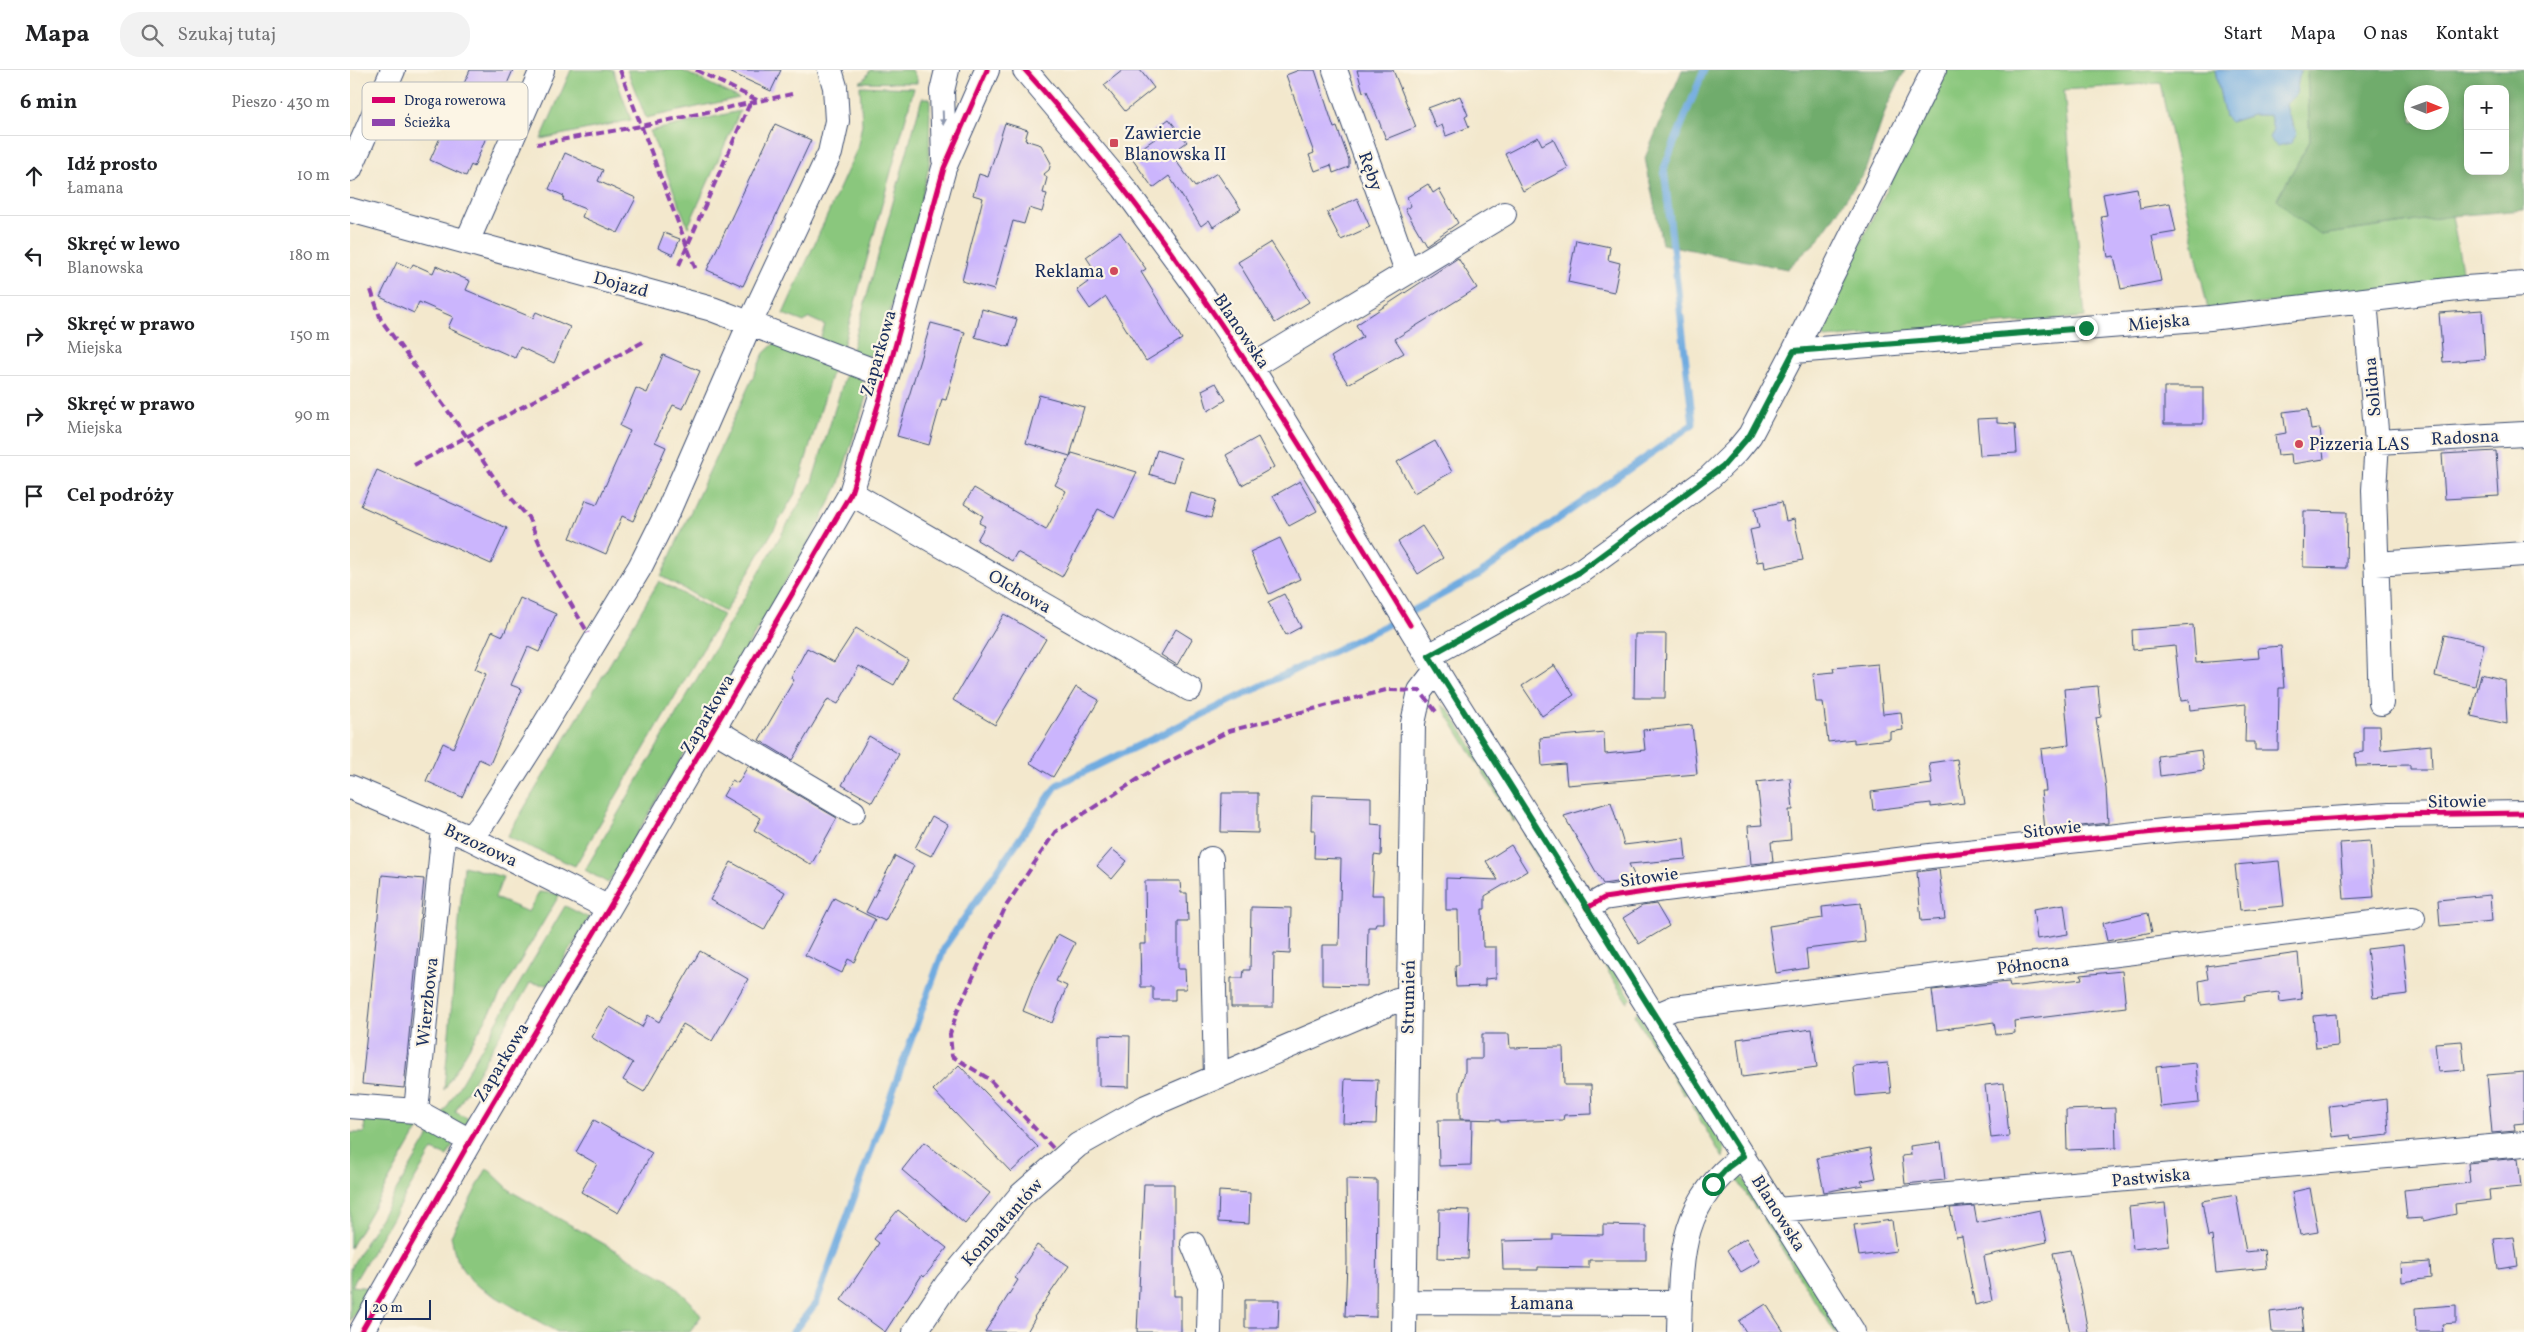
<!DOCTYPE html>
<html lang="pl">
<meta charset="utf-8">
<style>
:root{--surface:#fff;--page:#f2f2f2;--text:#202124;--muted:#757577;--line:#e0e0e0}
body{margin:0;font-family:Vollkorn,serif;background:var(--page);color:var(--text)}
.controls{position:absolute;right:15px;top:15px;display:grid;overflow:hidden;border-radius:10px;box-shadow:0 2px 8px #0003}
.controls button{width:45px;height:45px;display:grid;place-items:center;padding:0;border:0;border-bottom:1px solid var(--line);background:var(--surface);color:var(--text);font:25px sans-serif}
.compass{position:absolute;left:2054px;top:15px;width:45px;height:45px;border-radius:50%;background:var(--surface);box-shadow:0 2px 8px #0003;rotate:91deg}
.scale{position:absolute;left:15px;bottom:12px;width:66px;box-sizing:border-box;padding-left:5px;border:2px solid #1b2f5e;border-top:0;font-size:14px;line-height:18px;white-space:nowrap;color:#1b2f5e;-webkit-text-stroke:4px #fcf5e5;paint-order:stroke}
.stop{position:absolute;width:15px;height:15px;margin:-11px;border:4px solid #0b8043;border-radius:50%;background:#fff}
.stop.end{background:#0b8043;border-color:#fff;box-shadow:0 1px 5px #0008}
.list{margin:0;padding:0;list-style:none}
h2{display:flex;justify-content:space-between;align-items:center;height:65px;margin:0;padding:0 20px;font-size:21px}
h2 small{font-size:16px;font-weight:400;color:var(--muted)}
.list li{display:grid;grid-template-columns:32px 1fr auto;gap:15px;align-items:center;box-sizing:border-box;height:80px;padding:0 20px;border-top:1px solid var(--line)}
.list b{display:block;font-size:19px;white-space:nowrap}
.list p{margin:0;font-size:16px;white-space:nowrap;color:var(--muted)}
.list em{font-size:16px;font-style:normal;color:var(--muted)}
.icon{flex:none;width:28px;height:28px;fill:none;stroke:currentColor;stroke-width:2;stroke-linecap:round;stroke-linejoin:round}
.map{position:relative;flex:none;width:2174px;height:1262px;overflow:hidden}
header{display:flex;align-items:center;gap:30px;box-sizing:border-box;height:70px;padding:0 25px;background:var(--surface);border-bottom:1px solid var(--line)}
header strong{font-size:24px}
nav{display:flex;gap:28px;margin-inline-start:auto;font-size:18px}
.search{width:350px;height:45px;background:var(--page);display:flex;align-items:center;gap:12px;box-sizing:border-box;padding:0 18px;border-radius:20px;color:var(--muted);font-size:19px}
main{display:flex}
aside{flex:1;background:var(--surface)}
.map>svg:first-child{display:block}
.green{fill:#8ac77d;stroke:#527b6e}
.forest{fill:#6fac6c;stroke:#456e65;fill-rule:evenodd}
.water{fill:#6fabe0;stroke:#456d9f}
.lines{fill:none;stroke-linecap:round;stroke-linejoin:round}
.stream{stroke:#6fabe0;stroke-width:7}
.building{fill:#cbb5fd}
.minor-casing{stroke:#3b4b6f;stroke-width:26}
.minor{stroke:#fff;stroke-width:24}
.quiet{stroke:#8e44ad;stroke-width:4;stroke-dasharray:8 4;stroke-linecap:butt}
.cycleway-casing{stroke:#fcf5e5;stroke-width:8}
.cycleway{stroke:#d6006c;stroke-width:5}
.oneway{fill:#8d97ae}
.route{stroke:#0b8043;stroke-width:6}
.poi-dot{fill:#d1495b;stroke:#fcf5e5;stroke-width:2}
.labels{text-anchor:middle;stroke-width:4.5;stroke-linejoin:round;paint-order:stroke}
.poi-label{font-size:18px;fill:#1b2f5e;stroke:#fcf5e5;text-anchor:start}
.street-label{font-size:18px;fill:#1b2f5e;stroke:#fcf5e5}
.key{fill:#fcf5e5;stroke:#b8babc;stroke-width:1}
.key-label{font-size:14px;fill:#1b2f5e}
</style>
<header>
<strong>Mapa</strong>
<div class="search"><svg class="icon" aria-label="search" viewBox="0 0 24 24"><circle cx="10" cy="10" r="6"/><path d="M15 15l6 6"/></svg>Szukaj tutaj</div>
<nav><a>Start</a><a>Mapa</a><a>O nas</a><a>Kontakt</a></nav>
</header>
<main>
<aside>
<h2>6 min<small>Pieszo · 430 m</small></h2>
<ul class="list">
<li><svg class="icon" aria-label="ahead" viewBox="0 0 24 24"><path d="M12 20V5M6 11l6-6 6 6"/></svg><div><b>Idź prosto</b><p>Łamana</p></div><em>10 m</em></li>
<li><svg class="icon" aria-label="left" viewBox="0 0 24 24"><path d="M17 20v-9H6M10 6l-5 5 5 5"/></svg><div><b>Skręć w lewo</b><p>Blanowska</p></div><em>180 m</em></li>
<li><svg class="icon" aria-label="right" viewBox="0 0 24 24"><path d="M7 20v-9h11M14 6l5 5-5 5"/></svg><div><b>Skręć w prawo</b><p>Miejska</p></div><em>150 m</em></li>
<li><svg class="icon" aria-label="right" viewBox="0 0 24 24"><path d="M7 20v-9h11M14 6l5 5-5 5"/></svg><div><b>Skręć w prawo</b><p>Miejska</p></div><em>90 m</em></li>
<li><svg class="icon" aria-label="arrive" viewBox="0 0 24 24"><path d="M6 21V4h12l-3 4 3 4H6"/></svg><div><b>Cel podróży</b></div></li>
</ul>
</aside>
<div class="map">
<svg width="2174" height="1262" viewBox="0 0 2174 1262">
<rect width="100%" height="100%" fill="#fcf5e5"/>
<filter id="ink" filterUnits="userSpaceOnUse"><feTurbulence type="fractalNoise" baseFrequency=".02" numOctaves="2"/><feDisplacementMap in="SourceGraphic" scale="10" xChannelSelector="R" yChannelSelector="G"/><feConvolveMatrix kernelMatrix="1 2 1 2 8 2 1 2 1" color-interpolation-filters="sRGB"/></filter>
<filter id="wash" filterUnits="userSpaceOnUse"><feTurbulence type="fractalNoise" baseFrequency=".0096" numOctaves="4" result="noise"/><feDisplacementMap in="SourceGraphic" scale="20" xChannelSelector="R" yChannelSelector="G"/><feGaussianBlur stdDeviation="1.12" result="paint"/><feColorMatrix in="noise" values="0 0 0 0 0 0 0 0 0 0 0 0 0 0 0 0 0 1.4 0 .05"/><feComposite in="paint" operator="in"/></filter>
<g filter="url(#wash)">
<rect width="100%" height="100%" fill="#f3e8cd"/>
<path class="green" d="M221,0H263L281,50L191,69Z
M277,0H331L389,28L296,48Z
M520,0H562L567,9V13L509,12L515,9Z
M1597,0H1865L1875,47L1881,52L1902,45H1920L1923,60L1944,55L1938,44L1936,34L1946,23L1950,0H1957L1960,71L1927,129L1971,165L2102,146L2114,210L1858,240L1810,13L1714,20L1735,247L1475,268L1469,255Z
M510,16L564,18L492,280L469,271L475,255L459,248L454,252L433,244L507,79L512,54Z
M572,28H580L579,96L563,166L528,280L517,287L501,283Z
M390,41L338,157L300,61Z
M425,273L483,299L446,422L375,542L311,506L414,283Z
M497,300C510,307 516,311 516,327L488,416L467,458L258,813L235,800L462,412Z
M309,511L373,545L225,796L157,767Z
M1091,635L1099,640L1164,743V752Z
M1173,764L1181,770L1281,928L1277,932Z
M114,796L153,807L145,828L178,842L189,822L210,824L94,1020Z
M215,836L239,848L198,915L180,913L105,1042L119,1049L113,1056L91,1047Z
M1287,942L1338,1023L1334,1025L1284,945Z
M1345,1032L1375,1078L1373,1088L1341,1035Z
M15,1047L73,1051L0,1178V1063H14Z
M84,1057L103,1075L97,1086L82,1080L2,1216L21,1218L0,1251V1199Z
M137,1098L162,1122L318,1210L341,1232L351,1246L340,1262H207L124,1214L106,1189L101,1166Z
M1389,1101L1411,1136L1406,1139L1384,1105Z
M1419,1145L1491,1262H1484L1413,1149Z"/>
<path class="forest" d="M1332,0H1555L1537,36L1515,101L1468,170L1437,199L1312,174L1295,88Z
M1957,0H2174V140L2102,146L1971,165L1943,145L1927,129L1960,71ZM2118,19H2155V101H2118ZM2062,22H2092V52H2062Z"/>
<path class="water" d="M1865,0H1950L1946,24L1936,34L1938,44L1947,64L1941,73L1927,76L1919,69L1923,60L1920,45H1902L1880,52L1875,47Z"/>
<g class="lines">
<path class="stream" d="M443,1262L466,1233L595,876L707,715L1033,557L1130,504L1343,354L1314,98L1354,0"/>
</g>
<g id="blocks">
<path class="building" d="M120,0H163L154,21L158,23L141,55L124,97L121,95L116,106L80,90Z
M375,0H431L421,21Z
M773,0H790L804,18L775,41L754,15Z
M949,0H965L984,58L987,57L999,90V97L983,103L981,95L965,101L959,85L964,83L936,5Z
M1007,0H1043L1066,57L1036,69L1017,21L1013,22Z
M1110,26L1118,45L1115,47L1119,57L1096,66L1092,55L1086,58L1078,38Z
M819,49L837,72L821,84L845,117L867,103L891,139L863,157L859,150L851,156L819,106L803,118L780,86L806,68L801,62Z
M655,53L678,60L675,70L691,75L701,93L699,100L694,104L697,108L693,123L697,124L692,142L679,138L674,154L663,151L644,220L612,211L633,128L623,125L629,104L638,107Z
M425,54L461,70L393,216L357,200Z
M1188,67L1192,75L1203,69L1218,98L1173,121L1155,84Z
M215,83L253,100L248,111L286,128L268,163L232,147L235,139L213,130L214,126L199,119Z
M1078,114L1083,123L1089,119L1108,153L1076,175L1055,139L1061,136L1057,127Z
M1787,118L1790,138L1820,133L1826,162L1802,166L1811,211L1771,219L1764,186L1758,187L1751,146L1757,145L1753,124Z
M1007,128L1020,157L991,170L977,143Z
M770,162L796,199L791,202L832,269L796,291L756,227L740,239L727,220L738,212L732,204L742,196L736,187Z
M314,163L330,169L323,185L308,178Z
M1226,170L1260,177L1258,190L1270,193L1264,222L1218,212Z
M921,172L959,232L925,253L888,192Z
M1108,188L1127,218L1045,269L1054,283L998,314L981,287L1013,267L1006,255Z
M47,192L61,198L63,194L83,203L86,196L120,211L116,220L183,248L186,242L220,257L204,293L170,277L165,288L98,258L103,247L69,232L64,243L30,227Z
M632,239L667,249L659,277L625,267Z
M2132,240L2135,289L2093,292L2089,243Z
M581,253L615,262L596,330L592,329L579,375L547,366Z
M313,285L350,301L333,339L323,335L305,372L316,377L283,451L272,446L256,484L220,468L236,430L247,434L280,361L270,356L286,318L297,323Z
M866,313L876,330L858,341L852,320Z
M1814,317H1853V354H1814Z
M689,325L734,337L720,386L676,373Z
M1958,339L1961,360L1970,359L1974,389L1942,394L1941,384L1928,385L1925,365L1936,363L1933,342Z
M1647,348V353L1665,354L1667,383L1630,385L1627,349Z
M908,367L924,397L892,415L876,385Z
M1085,371L1102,402L1064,423L1047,392Z
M807,380L831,388L824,412L799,404Z
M2146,381L2149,426L2095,429L2092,384Z
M722,383L787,402L765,447L748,439L712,507L667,482L662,491L627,470L635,456L629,453L633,446L614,434L624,418L696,460L716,421L705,415Z
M27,400L157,458L141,494L11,436Z
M950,411L967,441L939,456L923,426Z
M841,423L866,430L861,448L836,441Z
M1432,432L1436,451L1444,449L1453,490L1415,498L1414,491L1407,492L1400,460L1409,458L1405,438Z
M1954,441L1997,442L1996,498L1953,497Z
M1072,456L1093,488L1068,504L1048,472Z
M930,468L950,509L919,524L900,482Z
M934,524L951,557L936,565L918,532Z
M170,528L206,544L189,582L178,577L161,615L172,619L140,694L129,689L112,727L76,711L93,673L103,678L136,604L125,599L142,561L153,566Z
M654,544L696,569L645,655L603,630Z
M1843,555L1846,593L1909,588L1908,578L1931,576L1934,618H1929L1928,680H1905V672H1895L1896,634L1840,640L1839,630L1831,631L1825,576L1783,580L1782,560Z
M506,558L558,590L544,615L509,596L488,634L478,629L442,690L409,670L444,610L441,608L457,578L484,592Z
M826,559L842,569L827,595L811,585Z
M1285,564H1316L1315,628H1284Z
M2094,565L2134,574L2125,616L2085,606Z
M1528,594L1533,644L1551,642L1553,660L1540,662V669L1504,673V669L1478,672L1473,632H1466L1463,604L1484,602L1483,598Z
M1204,595L1224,625L1192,646L1172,616Z
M2131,604L2155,610L2157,654L2121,646Z
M1748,616L1751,647L1746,648L1756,718L1758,753L1695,760L1691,721H1696L1691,679L1719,675L1714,619Z
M726,617L749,630L703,707L680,693Z
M1342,655L1347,704L1217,715L1215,694L1192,696L1190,668L1254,662L1255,684L1295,680L1293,660Z
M2013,656H2030L2031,680L2081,675L2082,699H2060V695L2006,696L2005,683L2013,682Z
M519,666L549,684L522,732L492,715Z
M1851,680L1854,700L1810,706L1808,686Z
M1607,689L1614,733L1581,737V733L1523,740L1521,722L1582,714L1579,693Z
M398,696L487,748L461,795L404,760L411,748L373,726L382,710L388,713Z
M1440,708L1443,740H1439L1441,770L1421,772L1423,792L1401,794L1398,756L1412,755L1407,712Z
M872,723H908V763L871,762Z
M962,725L1021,727V754L1032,755L1031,786L1024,785L1022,825H1034V853H1026L1025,857H1018L1017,916L972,915V875H989L991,789L964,788L965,760H961Z
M1261,732L1274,775L1334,768L1336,789L1279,794L1286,809L1253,814L1214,746Z
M582,746L598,755L581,786L565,778Z
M2020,771L2024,827L1994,829L1990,773Z
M1161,775L1177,801L1135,826V839H1132L1133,877H1146V908L1135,909V916L1106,917L1105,895H1109L1108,840H1096V808L1148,810L1136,791Z
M762,779L777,791L762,809L747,796Z
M545,786L564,796L535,851L516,842Z
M1929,791L1934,836L1890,840L1885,795Z
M381,792L435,822L414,860L360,830Z
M1589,799L1595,849L1571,851L1567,802Z
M32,805L74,809L54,1018L12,1014Z
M795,811H830L831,823H837L838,851H828V899H835L836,919H825V930H803V917H791L790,874H796Z
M2140,825L2142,851L2090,856L2088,830Z
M484,828L525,849L504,892L498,889L492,903L455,885Z
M1511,833L1515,872L1456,879L1458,898L1426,903L1419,856L1473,848L1472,837Z
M1306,834L1319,856L1289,874L1273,848L1292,836Z
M1714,834L1718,864L1687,869L1683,839Z
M901,837L941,838L940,884L924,883L923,937H881V908H893L894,900H900Z
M1798,843L1802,862L1757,871L1753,853Z
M708,864L725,873L706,911L717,916L702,953L673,941L685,910Z
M2053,875L2058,924L2023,928L2017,879Z
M350,881L398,909L362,971L333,954L294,1022L273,1010L283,993L241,967L259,937L292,957L298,945L309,952Z
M1948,883L1952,929L1930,932L1929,922L1894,926L1895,930L1851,935L1849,911L1858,909L1856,896Z
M1772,901L1776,937L1664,951L1665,963L1646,965L1644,952L1587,960L1582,920L1659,912L1660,917L1732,909L1731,905Z
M1986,944L1988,976L1966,978L1963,946Z
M1462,959L1467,997L1392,1007L1387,969Z
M1132,964H1159L1160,978L1213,977L1214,1015H1241L1242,1044L1214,1045L1213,1050L1150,1052V1050L1110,1049V1021L1115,1001V989H1132Z
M749,965L780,966L779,1017L749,1016Z
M2112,971L2115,1000L2088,1002L2085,973Z
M1538,993L1541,1023L1506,1026L1503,996Z
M1846,993L1849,1033L1810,1037L1806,997Z
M609,995L688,1077L661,1102L583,1020Z
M2174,1002V1053L2164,1054L2165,1061L2142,1063L2137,1005Z
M995,1009L1028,1010L1026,1054L993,1053Z
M1654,1013L1659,1066L1641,1068L1635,1015Z
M2037,1029L2039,1065L2001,1069L2000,1065L1982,1067L1979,1036Z
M1765,1038L1766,1078L1717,1080L1716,1040Z
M244,1050L302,1083L268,1143L231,1122L247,1094L226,1082Z
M1088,1050H1122L1121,1095L1089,1096Z
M574,1072L640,1123L615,1154L552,1100Z
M1591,1072L1595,1110L1555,1114L1552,1086L1561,1085L1560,1076Z
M1520,1078L1526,1108L1511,1111L1513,1115L1474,1122L1467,1088Z
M2168,1088L2171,1117L2139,1120L2140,1130L2105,1134L2106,1144L2073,1151V1148L2057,1149L2054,1120L2120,1113L2118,1093Z
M996,1109L1027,1110L1026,1247L995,1246L997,1192Z
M794,1114H824V1226H831V1262H787Z
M1960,1118L1968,1162L1950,1165L1942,1122Z
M869,1121L900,1123L899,1154L868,1152Z
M1886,1125L1896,1182L1914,1180L1916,1198L1866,1203L1862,1166L1858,1167L1852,1131Z
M1815,1133L1819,1175L1783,1179L1779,1137Z
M1624,1136L1627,1153L1690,1140L1697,1172L1634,1186L1642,1231L1625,1235L1612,1166L1606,1167L1600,1138Z
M1089,1139L1120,1140L1118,1189L1088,1188Z
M548,1140L597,1178L574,1207L572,1205L535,1262L491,1230L529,1173L524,1169Z
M1542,1150L1546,1181L1509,1186L1504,1155Z
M1253,1155L1296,1156V1190H1239V1198L1188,1197V1200H1153L1152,1171L1203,1170V1164L1253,1165Z
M2164,1167L2168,1196L2148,1199L2144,1169Z
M1396,1168L1410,1191L1391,1202L1377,1180Z
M687,1175L719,1196L684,1247L685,1248L677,1262H635L668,1210L665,1208Z
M1720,1180L1730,1219L1738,1262H1720L1703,1183Z
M2080,1192L2081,1208L2052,1212L2051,1194Z
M895,1230H929L928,1258H895Z
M1416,1234L1434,1262H1396L1389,1251Z
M2106,1235V1253L2092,1254L2093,1262H2066L2065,1238Z
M1951,1238L1954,1262H1922L1920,1242Z"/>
</g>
</g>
<g filter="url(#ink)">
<use href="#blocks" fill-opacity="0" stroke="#3b4b6f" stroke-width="1"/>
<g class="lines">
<g class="minor-casing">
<path id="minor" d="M675,0L774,118L859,234L901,297L1096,616L1503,1262
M985,0L1057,201
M594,89L592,21L597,0
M0,99L43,0
M0,140L362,239L537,306
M117,172L192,0
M2015,230L2027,372L2024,420L2031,633
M1444,281L1860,248L2116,218L2174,214
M901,297L1154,144
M2027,372L2174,364
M501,423L840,619
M2026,494L2174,484
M1079,586L1228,503L1359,408L1387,381L1400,365L1444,281L1584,0
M364,660L503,742
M0,717L120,768L259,838
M120,768L134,751L183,674L290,497L319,439L400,253L480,83L487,51L485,17L480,0
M861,789L866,1007
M1237,838L1254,828L1315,819L1580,786L1823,760L2039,745L2174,743
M1305,946L1324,938L2063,848
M0,1036L66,1041L94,758
M66,1041L120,1071
M1427,1140L2174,1074
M843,1174L860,1215L859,1262
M1054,1232L1330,1233
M11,1262L120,1071L259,838L501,423L537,306L594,98L637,0
M565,1262L597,1214L671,1125L728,1075L796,1037L1047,930L1058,928
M1054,1262L1063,653L1070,621L1087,599
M1329,1262C1331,1189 1328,1134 1393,1086"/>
</g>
<use href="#minor" class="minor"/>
<path class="quiet" d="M270,0L346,200
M346,0L409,31
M187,74L291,56L442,24
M329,195L400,33
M21,220L31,250L117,367L147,412L178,447L202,502L238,563
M64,395L293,272
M703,1078L639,1009L602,986L600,964L607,942L656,836L705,762L804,699L879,661L1036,620L1070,621L1088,644"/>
<g class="cycleway-casing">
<path id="cycleway" d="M675,0C827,168 943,363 1060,555
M1237,838L1254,828L1315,819L1580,786L1823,760L2039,745L2174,743
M11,1262L120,1071L259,838L501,423L537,306L594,98L637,0"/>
</g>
<use href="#cycleway" class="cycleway"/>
</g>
<defs><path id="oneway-solid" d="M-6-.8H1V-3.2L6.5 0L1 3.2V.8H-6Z" transform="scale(1.25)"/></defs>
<use class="oneway" href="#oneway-solid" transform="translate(593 48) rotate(88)"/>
</g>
<g class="lines" filter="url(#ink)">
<path class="route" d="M1363,1114L1378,1097L1393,1086L1079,586L1228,503L1373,396L1400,365L1444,281L1736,258"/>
</g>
<g class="poi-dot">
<rect x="759" y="68" width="10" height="10" rx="2.5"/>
<circle cx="764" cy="201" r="5"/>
<circle cx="1949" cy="374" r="5"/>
</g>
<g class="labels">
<g class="poi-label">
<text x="774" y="69">Zawiercie<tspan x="774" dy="21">Blanowska II</tspan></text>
<text x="754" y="207" text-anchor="end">Reklama</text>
<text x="1959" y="380">Pizzeria LAS</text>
</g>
<g class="street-label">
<text transform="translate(1021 101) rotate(70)" y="6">Ręby</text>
<text transform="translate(271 214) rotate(15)" y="6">Dojazd</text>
<text transform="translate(1809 252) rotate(-5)" y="6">Miejska</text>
<text transform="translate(892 261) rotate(56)" y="6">Blanowska</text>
<text transform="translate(528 283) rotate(-74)" y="6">Zaparkowa</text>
<text transform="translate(2022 317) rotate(-95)" y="6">Solidna</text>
<text transform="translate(2115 367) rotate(-3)" y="6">Radosna</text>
<text transform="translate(670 521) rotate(30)" y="6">Olchowa</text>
<text transform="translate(357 644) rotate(-60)" y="6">Zaparkowa</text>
<text transform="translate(2107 731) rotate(-1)" y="6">Sitowie</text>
<text transform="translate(1702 759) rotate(-6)" y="6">Sitowie</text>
<text transform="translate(131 775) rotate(25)" y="6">Brzozowa</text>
<text transform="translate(1299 807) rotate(-8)" y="6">Sitowie</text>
<text transform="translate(1683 894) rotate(-7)" y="6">Północna</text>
<text transform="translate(1058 927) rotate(-89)" y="6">Strumień</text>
<text transform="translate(77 932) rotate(-84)" y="6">Wierzbowa</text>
<text transform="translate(151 992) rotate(-59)" y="6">Zaparkowa</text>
<text transform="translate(1801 1107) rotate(-5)" y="6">Pastwiska</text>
<text transform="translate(1429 1143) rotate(58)" y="6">Blanowska</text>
<text transform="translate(652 1152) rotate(-48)" y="6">Kombatantów</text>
<text x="1192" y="1239">Łamana</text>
</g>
</g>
<rect x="12" y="12" width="166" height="58" rx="8" class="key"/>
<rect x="22" y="27" width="23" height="6" fill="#d6006c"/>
<rect x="22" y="49" width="23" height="7" fill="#8e44ad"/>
<g class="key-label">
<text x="54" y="35">Droga rowerowa</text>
<text x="54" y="57">Ścieżka</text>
</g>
</svg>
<div class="controls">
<button>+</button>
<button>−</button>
</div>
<svg class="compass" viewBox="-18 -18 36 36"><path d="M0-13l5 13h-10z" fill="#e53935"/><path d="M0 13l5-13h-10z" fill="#757577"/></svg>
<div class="scale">20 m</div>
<div class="stop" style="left:1363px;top:1114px"></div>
<div class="stop end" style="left:1736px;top:258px"></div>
</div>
</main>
